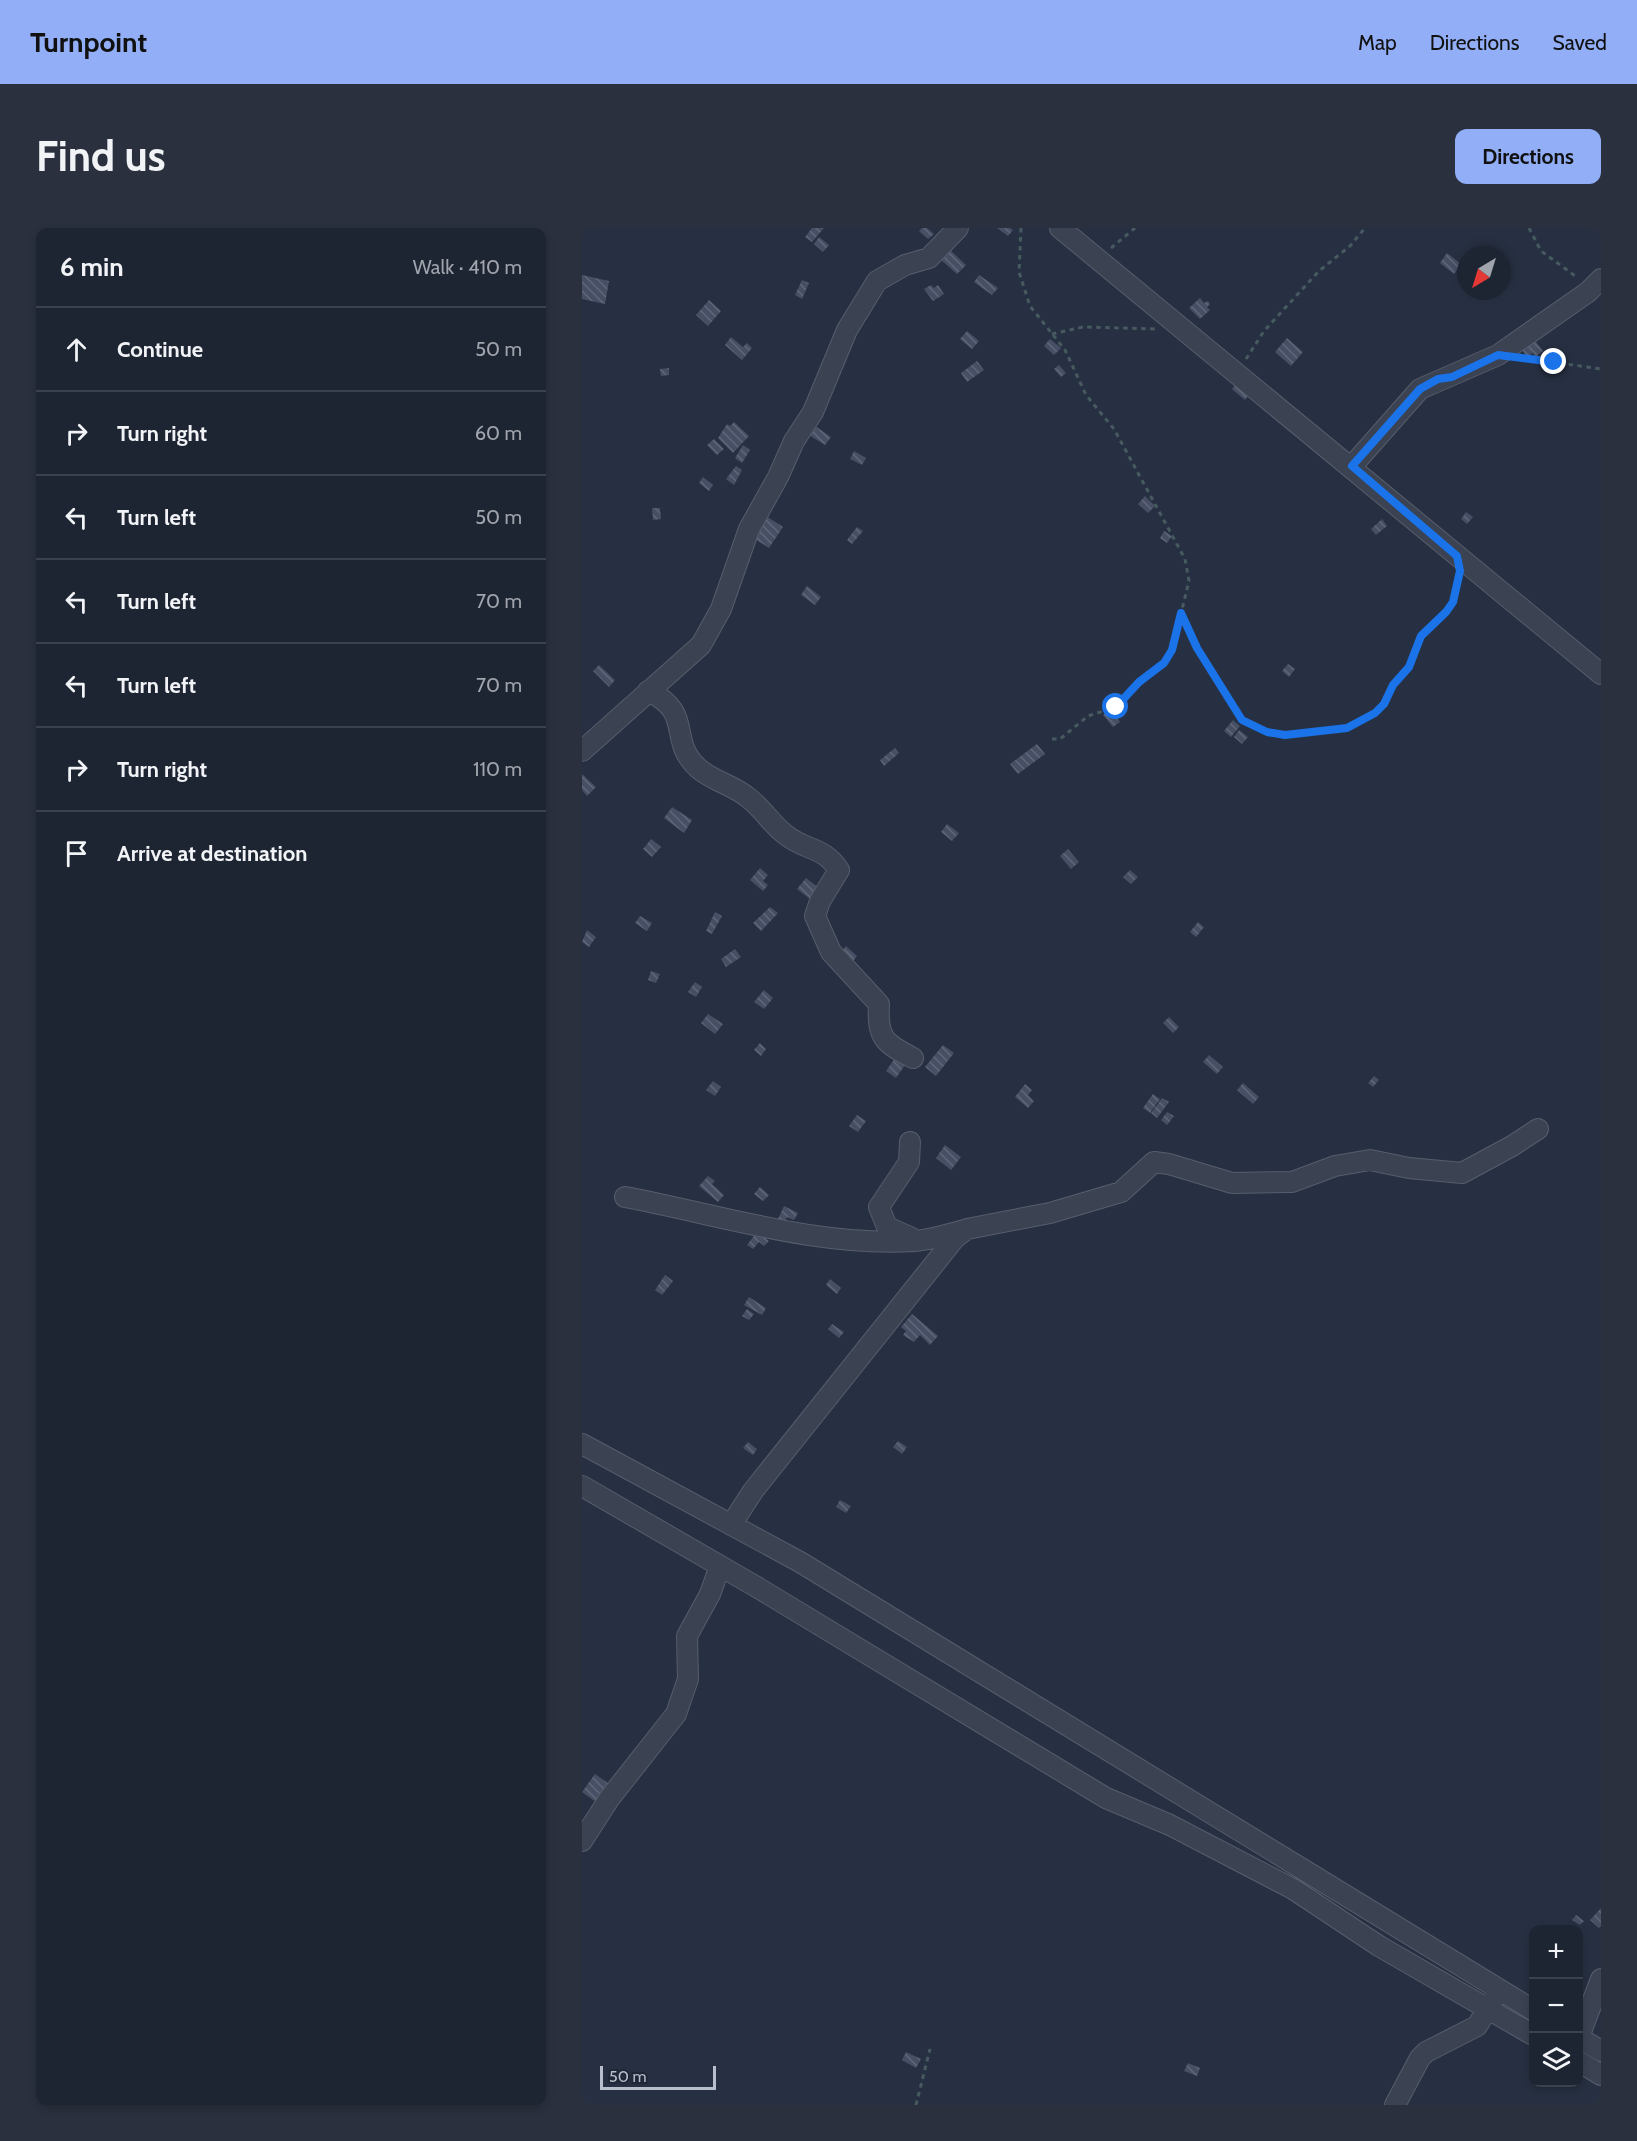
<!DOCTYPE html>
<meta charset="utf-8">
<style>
:root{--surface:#1d2432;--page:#2a303e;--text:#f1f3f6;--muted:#a0a4ac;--line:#3b414d;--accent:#92aef7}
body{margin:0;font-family:Cabin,sans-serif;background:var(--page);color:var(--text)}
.controls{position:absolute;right:18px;bottom:18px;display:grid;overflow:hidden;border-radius:12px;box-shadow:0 3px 9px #0003}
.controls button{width:54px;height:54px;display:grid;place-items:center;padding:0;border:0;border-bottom:2px solid var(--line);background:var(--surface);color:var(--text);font:30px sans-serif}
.compass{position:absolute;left:875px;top:18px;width:54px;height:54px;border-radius:50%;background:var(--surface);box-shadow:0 3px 9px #0003;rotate:218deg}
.scale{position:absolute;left:18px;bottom:15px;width:116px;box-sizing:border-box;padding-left:6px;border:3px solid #b9becc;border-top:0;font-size:16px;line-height:21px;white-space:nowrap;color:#b9becc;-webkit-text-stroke:4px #202737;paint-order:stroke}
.stop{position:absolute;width:18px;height:18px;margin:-14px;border:4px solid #1a73e8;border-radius:50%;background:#fff}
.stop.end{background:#1a73e8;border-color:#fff;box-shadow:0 2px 6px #0008}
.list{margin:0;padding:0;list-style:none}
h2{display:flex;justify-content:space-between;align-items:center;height:78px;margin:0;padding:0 24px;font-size:26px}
h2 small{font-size:20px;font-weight:400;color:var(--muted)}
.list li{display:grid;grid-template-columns:39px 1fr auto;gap:18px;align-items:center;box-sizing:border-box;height:84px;padding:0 24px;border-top:2px solid var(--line)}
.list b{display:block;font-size:22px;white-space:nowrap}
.list em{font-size:20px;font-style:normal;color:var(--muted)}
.icon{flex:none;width:33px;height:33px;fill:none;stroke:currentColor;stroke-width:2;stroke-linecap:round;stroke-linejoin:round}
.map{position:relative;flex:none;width:1019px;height:1877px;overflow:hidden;border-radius:12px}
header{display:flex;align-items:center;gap:36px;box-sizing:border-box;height:84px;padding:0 30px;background:var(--accent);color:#111}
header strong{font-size:28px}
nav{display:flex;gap:33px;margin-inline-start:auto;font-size:21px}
.intro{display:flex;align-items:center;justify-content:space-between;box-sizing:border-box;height:144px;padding:0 36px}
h1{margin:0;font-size:42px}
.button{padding:15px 27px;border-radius:12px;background:var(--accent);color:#111;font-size:21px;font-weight:700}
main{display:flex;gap:36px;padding:0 36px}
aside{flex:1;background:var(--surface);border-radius:12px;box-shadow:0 3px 9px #0003}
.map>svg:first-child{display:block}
.building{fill:url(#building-back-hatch)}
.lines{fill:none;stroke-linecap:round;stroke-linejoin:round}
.minor-casing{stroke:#575d6c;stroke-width:22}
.path{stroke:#475a60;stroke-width:3;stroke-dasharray:4.5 4.5;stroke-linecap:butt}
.minor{stroke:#3b4252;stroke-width:20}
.route{stroke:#1a73e8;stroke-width:8}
</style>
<header>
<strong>Turnpoint</strong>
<nav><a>Map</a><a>Directions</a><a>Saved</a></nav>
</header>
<div class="intro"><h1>Find us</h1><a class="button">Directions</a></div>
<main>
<aside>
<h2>6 min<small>Walk · 410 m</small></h2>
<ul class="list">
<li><svg class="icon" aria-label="ahead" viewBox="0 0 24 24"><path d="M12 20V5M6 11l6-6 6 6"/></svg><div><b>Continue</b></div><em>50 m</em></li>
<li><svg class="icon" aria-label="right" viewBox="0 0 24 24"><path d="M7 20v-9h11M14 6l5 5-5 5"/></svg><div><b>Turn right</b></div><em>60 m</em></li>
<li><svg class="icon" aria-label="left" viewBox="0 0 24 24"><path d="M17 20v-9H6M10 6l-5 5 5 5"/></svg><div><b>Turn left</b></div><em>50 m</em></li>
<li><svg class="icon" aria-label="left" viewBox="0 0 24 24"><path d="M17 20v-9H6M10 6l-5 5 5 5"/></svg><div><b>Turn left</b></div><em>70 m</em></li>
<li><svg class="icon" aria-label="left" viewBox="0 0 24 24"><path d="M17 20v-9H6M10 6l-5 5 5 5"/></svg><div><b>Turn left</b></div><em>70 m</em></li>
<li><svg class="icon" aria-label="right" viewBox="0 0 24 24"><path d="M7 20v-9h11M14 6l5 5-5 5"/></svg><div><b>Turn right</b></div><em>110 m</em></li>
<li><svg class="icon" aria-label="arrive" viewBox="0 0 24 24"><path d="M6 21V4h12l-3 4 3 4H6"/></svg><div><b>Arrive at destination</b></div></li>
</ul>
</aside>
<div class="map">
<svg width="1019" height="1877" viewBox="0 0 1019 1877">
<defs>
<pattern id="building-back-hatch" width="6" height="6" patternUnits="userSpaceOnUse" patternTransform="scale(1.5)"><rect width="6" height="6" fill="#464f64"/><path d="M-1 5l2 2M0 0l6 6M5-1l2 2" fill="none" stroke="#5f6779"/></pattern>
</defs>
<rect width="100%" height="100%" fill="#273042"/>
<path class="building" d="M230,0H242L230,14L223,9Z
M340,0H345L352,6L346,11L337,3Z
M415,0H428L431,2L426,8Z
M237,9L247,17L241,24L232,16Z
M367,21L384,37L375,46L358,31Z
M865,25L879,36L872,46L858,35Z
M0,47L27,53L23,76L0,71Z
M397,47L416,60L410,67L392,54Z
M220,52L227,55L220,71L213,67Z
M349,57L352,60L356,57L362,66L351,73L342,61Z
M618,70L622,75L626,73L628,76L625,79L628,82L618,91L607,80Z
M127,72L139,83L126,98L114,87Z
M385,103L397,113L390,121L378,111Z
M149,109L161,119L165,115L170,120L160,132L143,117Z
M705,110L721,124L709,138L693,124Z
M951,110L961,123L953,129L951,125L945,129L938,119Z
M468,111L479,120L472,127L462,118Z
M395,133L402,142L385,154L379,145Z
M477,137L484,145L479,149L472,141Z
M87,140V147L79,148L78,141Z
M656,154L668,165L663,172L650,161Z
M152,194L167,208L151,225L136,210L145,196L148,198Z
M233,198L249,209L243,217L227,207Z
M132,211L142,221L135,227L125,217Z
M161,217L168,222L160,235L153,230Z
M272,223L284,230L280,237L268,231Z
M154,238L160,242L152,257L144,251Z
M121,249L131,257L127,263L117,255Z
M563,268L573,278L566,285L556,276Z
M70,280H78L79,291L71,292Z
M884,284L891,289L885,296L879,291Z
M184,288L201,299L187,320L170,309Z
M800,291L805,298L794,307L789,301Z
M275,299L281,303L270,316L265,312Z
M582,303L590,308L585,315L578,310Z
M225,358L239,369L233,377L219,367Z
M706,436L713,441L707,449L700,443Z
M17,437L33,452L27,459L11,443Z
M528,481L538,494L531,499L521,487Z
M651,492L658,498L649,509L642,503Z
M657,502L666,509L660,516L652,509Z
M455,516L463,526L436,546L428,536Z
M313,520L317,525L302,538L298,532Z
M0,546L14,559L5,568L0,562Z
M90,579L110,592L102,605L82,590Z
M365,596L377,605L370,613L359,604Z
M69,611L79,619L70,629L61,621Z
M486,621L497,634L489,641L478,628Z
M178,640L186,647L181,653L186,657L181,663L168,652Z
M548,642L556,649L549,656L541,649Z
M224,650L237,660L228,671L215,661Z
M188,679L196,685L179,703L171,695Z
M133,684L140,688L130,706L124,703Z
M58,688L70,695L65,703L53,695Z
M616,694L622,699L614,709L608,704Z
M5,702L14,709L7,719L0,714Z
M264,718L275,728L268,737L257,727Z
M153,721L159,729L144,739L139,731Z
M69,743L78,746L74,755L66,752Z
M113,754L120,759L114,769L106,764Z
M182,762L191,770L182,781L172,774Z
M126,786L141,796L133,806L119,795Z
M587,789L597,799L591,805L581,795Z
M178,815L184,821L179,828L172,822Z
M361,817L372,825L354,848L343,839Z
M627,827L641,839L635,846L621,834Z
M313,830L323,837L314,850L304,843Z
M792,848L797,852L791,859L786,855Z
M131,853L139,859L133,868L124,862Z
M661,855L677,869L671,876L655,862Z
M443,856L450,862L446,867L452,873L446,880L433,869Z
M571,866L578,871L568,885L561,880Z
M580,870L587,874L575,890L569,885Z
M585,884L592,888L585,897L579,892Z
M275,887L284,893L276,904L267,898Z
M363,917L379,929L369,942L354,930Z
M126,948L133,953L130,956L142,967L136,974L117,958Z
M178,959L187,967L181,973L172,966Z
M202,978L216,985L212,992L205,989L203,995L196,991Z
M175,1004L187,1013L182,1018L177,1014L171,1021L165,1017Z
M83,1047L91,1053L80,1067L73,1062Z
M248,1051L259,1060L255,1066L244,1057Z
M167,1069L184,1080L180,1087L162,1077Z
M165,1081L172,1086L167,1092L160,1088Z
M330,1086L356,1108L348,1117L338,1107L332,1114L321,1107L324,1103L319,1099Z
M250,1096L262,1104L257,1110L246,1101Z
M316,1213L325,1219L320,1226L311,1219Z
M166,1214L175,1221L171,1227L161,1220Z
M258,1272L269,1278L264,1285L254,1279Z
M13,1546L27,1556L14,1574L0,1564Z
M1019,1680V1698L1017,1700L1008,1692Z
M994,1687L1002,1693L998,1697L990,1692Z
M324,1824L339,1831L334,1840L320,1832Z
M606,1835L618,1840L615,1848L602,1843Z"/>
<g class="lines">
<g class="minor-casing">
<path id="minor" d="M478,0L1019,446
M770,238L838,161L916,127L1006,64L1019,51
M66,463C113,485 85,512 116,540C129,552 150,557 164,568C180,579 189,596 204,607C224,623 241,618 257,642L238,673L233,688L249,724L297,776C295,810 302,815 331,830
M0,523L119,417L139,381L167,301L196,249L212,213L231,184L265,102L295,53L323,37L347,30L376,0
M328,914L327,934L297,979L305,999L330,1010
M43,969C139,987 235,1019 333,1013C349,1012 367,1006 383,1002
M0,1216L218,1334L951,1782
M0,1258L173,1358L524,1570L588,1597L711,1661L797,1718L951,1807
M149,1297L171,1263L373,1010L385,1001L468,985L539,964L572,934L587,936L650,955L710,954L753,938L788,932L827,940L880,945L930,918L956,901
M0,1613L27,1571L94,1486L106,1451L105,1408L128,1366L138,1338
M996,1809L1019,1823
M997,1809L1019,1751
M996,1833L1019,1847
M813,1877L838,1830L844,1824L895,1798L913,1769"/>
</g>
<path class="path" d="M439,0L437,44L448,78L483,122L504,167L532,201L603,331L607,353L590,422L582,435L557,454L534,479L506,488L478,511H468
M947,0L959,23L996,50
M529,20L553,0
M470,106L501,99L573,101
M942,130L1019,141
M664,131L682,103L737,43L768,18L783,0
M599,386L615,420L660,492L685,504L703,507L765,499L793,485L802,475L811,457L827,439L839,408L864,384L871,374L877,351
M334,1877L348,1821"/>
<use href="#minor" class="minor"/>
</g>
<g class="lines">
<path class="route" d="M534,479L557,454L582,435L590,422L599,385L615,420L660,492L685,504L703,507L765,500L793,485L802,476L811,457L827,439L839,408L864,384L871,374L878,343L875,328L770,238L838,161L856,151L870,149L916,127L972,134"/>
</g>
</svg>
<div class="controls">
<button>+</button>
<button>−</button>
<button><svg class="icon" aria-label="layers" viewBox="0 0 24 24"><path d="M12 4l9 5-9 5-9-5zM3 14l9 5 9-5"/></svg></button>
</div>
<svg class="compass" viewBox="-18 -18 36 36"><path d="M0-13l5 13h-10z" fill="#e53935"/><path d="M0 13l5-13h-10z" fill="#a0a4ac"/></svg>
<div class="scale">50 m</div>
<div class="stop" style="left:534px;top:479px"></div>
<div class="stop end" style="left:972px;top:134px"></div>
</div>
</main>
